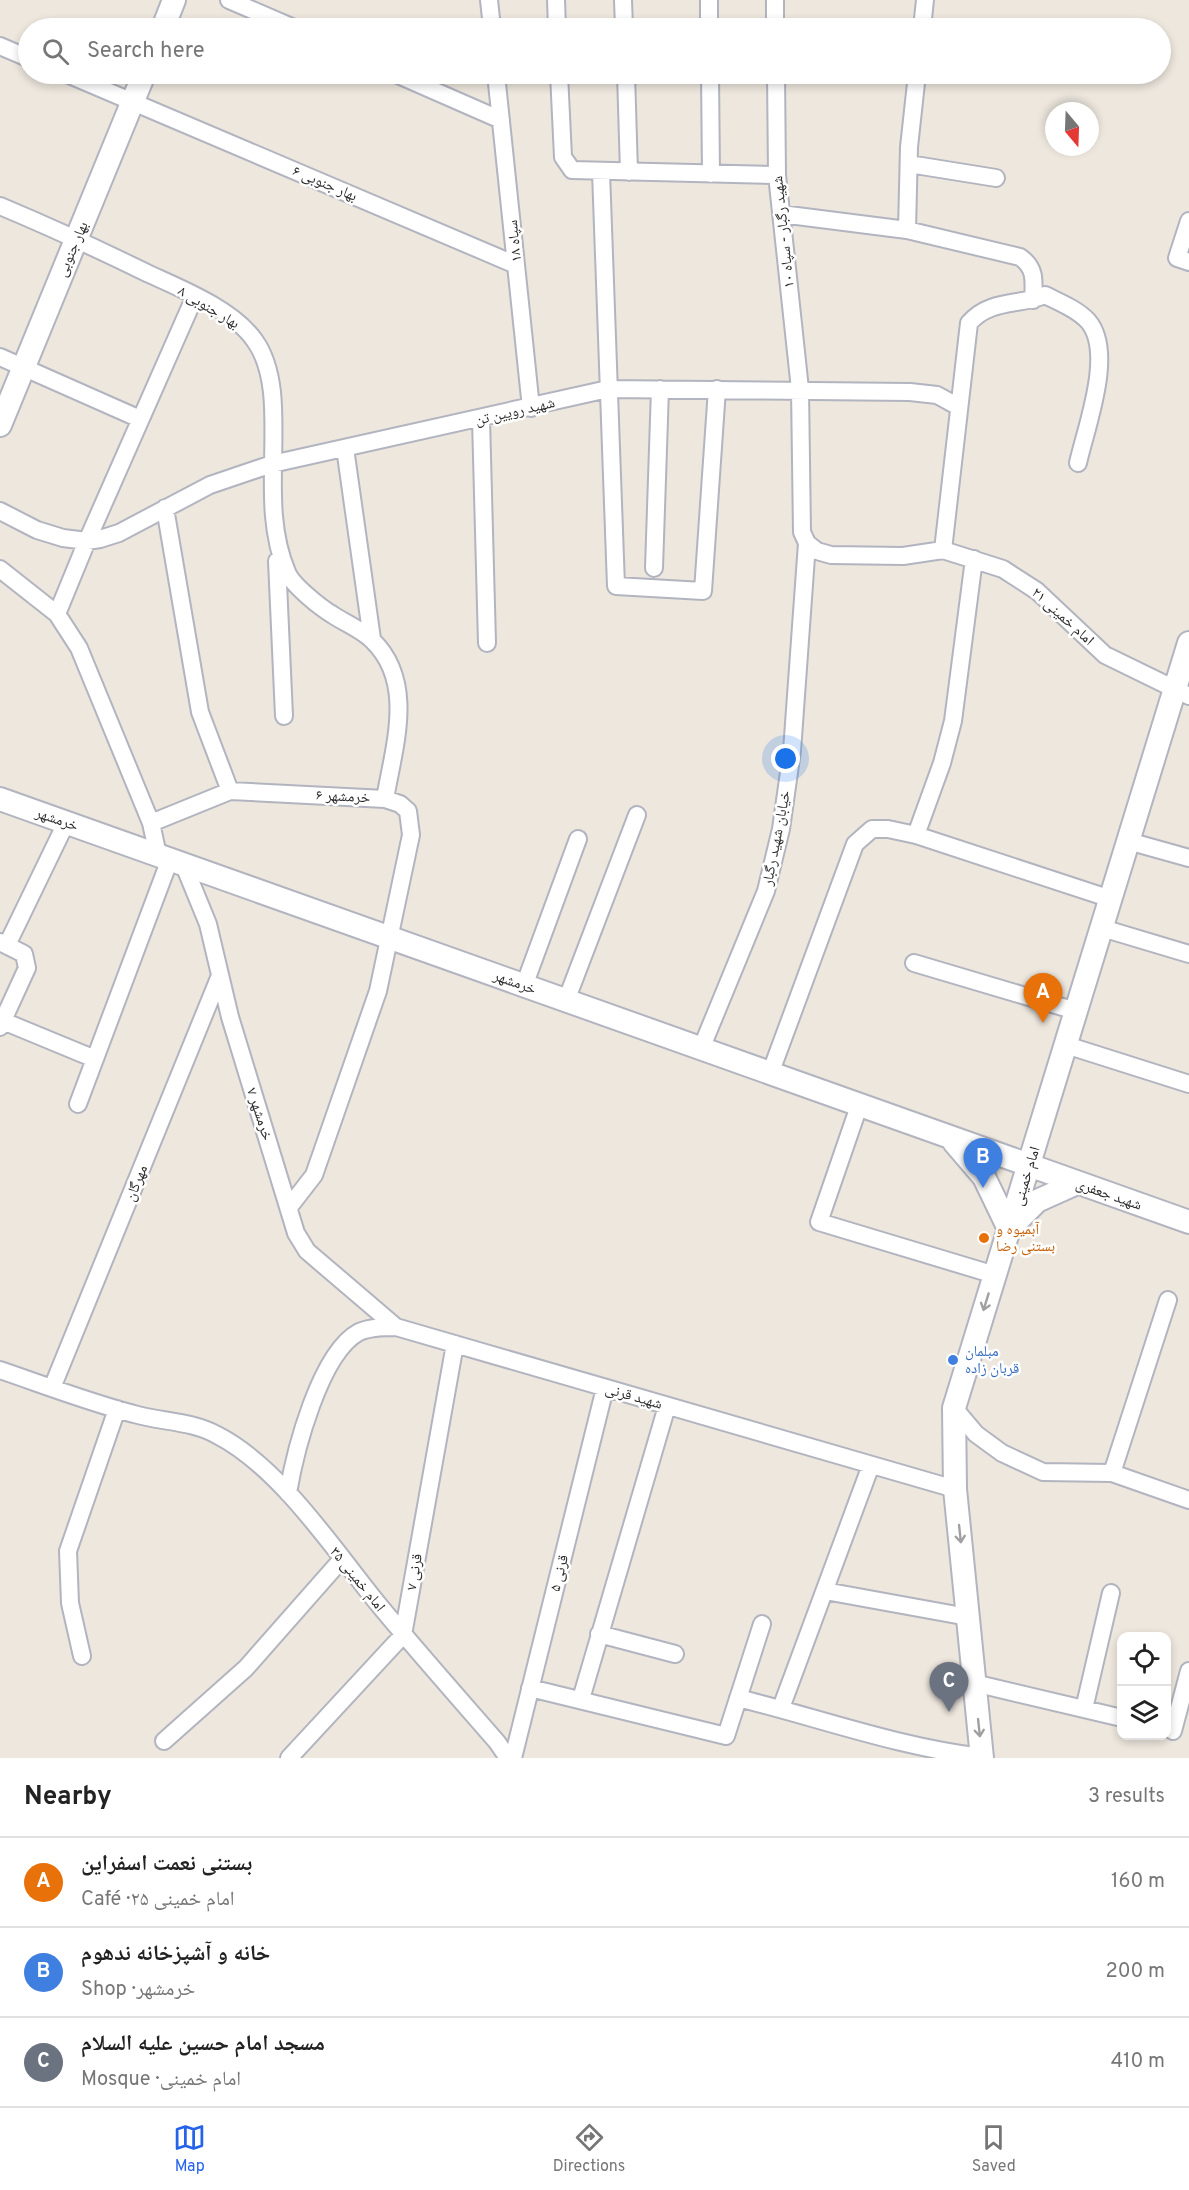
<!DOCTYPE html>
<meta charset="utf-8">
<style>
:root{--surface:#fff;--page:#f6f6f6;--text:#222;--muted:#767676;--line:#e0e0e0;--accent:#2563eb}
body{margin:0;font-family:Overpass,"Noto Naskh Arabic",sans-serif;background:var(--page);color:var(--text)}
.controls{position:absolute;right:18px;bottom:18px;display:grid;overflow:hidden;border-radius:12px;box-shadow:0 3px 9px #0003}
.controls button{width:54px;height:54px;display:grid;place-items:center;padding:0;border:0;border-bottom:2px solid var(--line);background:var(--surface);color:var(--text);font:30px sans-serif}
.compass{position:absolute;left:1045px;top:102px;width:54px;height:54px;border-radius:50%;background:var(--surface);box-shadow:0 3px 9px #0003;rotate:161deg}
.you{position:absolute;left:786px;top:759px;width:21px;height:21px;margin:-15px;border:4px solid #fff;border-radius:50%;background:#1a73e8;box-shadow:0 0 0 9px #1a73e833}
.badge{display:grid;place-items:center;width:39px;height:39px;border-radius:50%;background:var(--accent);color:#fff;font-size:20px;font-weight:700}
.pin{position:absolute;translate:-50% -50px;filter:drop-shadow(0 2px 3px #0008)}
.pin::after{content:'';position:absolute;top:32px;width:21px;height:18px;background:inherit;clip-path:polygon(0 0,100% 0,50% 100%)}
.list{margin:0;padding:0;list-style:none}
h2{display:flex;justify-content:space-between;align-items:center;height:78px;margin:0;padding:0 24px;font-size:26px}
h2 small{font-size:20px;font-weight:400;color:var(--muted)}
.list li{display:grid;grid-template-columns:39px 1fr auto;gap:18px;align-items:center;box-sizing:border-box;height:90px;padding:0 24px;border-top:2px solid var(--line)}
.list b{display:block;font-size:22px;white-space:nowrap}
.list p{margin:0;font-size:20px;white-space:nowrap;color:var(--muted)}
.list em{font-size:20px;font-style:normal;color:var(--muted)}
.icon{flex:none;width:33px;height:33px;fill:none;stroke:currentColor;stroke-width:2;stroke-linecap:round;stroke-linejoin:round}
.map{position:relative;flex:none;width:1189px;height:1758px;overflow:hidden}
.search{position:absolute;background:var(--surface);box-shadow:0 3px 9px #0003;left:18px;right:18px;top:18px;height:66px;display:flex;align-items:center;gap:15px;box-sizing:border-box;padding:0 21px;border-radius:33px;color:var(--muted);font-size:22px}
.sheet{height:348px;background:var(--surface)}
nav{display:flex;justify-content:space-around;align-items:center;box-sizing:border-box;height:84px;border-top:2px solid var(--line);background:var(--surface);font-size:16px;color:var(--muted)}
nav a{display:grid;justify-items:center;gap:3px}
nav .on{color:var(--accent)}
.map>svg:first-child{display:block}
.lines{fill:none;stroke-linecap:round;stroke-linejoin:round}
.street-casing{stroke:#b2b4bf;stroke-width:20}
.secondary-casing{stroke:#b2b4bf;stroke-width:26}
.street{stroke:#fff;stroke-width:16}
.secondary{stroke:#fff;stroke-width:22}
.oneway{stroke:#a0a0a0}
.food-dot{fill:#e8710a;stroke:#fff;stroke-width:2}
.shop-dot{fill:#3f7fe0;stroke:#fff;stroke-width:2}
.labels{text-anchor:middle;stroke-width:5;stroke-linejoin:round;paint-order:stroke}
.street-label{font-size:15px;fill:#2c2c2c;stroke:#fff}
.food-label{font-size:15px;fill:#c56008;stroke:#fff;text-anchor:start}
.shop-label{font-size:15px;fill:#366cbe;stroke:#fff;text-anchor:start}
</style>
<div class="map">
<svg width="1189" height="1758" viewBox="0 0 1189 1758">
<rect width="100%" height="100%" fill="#ede7de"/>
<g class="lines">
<g class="street-casing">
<path id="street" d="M229,0L294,28
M489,0L492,28
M556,0L557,28
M623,0L624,28
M709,0V28
M775,0V28
M922,28L925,0
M0,46L28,58
M67,74L516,265
M396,74L501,120
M496,74L531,408
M559,74L563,157L572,170L777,175
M626,74L629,172
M710,74L711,174
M776,74L777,175L800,389L802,532L807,543L817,551L831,555L903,556L943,550L1003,569L1037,591L1105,655L1189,696
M909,164L996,178
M601,172L616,586L703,591L717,389
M0,206C50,227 100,250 149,274C182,289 234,310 255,341C265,355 270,375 272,392C278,451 263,516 287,572C292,585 321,608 333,615C345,623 362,630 372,640C416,682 394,746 385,799
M781,214L907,230L1020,257C1036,268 1034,281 1033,300
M1189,221L1177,258L1189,262
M907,230L909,147L917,74
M0,357L140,419
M481,419L487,643
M345,448L372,639
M165,508L200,712L230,791
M0,511L37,530L63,538L87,541L100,539L119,533L210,485L272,464L608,389L910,392L937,395L959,407
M943,550L969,323C990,299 1018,306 1045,295C1059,302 1077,309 1088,321C1115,352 1086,427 1078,463
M277,561L284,716
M654,568L660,389
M0,569L57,614L79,648L151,823L158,855
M57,614L87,541L195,296
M151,823L230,791L385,799L400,804L408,811L411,835L378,991L314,1175L290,1206
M916,835L942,763L953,721L974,559
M1128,841L1189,858
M183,863L208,924L230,1017L296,1233L307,1251L396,1327
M1102,928L1189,954
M0,942L24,954L27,968L0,1027
M7,945L66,823
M914,963L1076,1011
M524,986L578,839
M566,1001L637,815
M3,1021L95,1059
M1066,1045L1189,1084
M701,1049L766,891L781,829L792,751L807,543
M770,1074L855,844L872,829H888L916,835L1111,899
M78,1104L170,859
M859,1106L819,1222L995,1275
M0,1370C44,1385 88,1402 134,1414C161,1422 192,1421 217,1435C280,1467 334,1550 379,1605C417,1651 457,1696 497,1742L508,1758
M52,1388L219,978
M954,1408L976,1434L1002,1453L1043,1472L1112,1473L1189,1500
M1112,1473L1168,1300
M288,1493C295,1451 320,1353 359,1332C370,1327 384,1327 396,1327L955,1489
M825,1591L968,1617
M599,1634L675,1654
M82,1656L70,1603L68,1551L117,1409
M974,1683L1122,1718
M530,1688L726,1736L762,1624
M738,1698C819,1718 898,1747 982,1757
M581,1699L667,1406
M781,1708L871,1465
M1084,1709L1111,1593
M1173,1731L1189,1671
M164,1741L246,1668L342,1559
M289,1758L403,1635L455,1344
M513,1758L605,1388"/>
</g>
<g class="secondary-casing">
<path id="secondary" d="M163,28L174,0
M0,425L144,74
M0,799L1189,1222
M954,1142L984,1177L1009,1229L1037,1201L1077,1183
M982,1758L955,1489L954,1408L1189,643"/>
</g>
<use href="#street" class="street"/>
<use href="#secondary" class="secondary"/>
</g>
<defs><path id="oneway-shaft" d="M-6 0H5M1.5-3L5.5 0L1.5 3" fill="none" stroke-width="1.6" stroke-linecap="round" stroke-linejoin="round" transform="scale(1.5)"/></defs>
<g class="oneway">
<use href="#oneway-shaft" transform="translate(986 1302) rotate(107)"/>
<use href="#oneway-shaft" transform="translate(960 1534) rotate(84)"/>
<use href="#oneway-shaft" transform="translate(979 1728) rotate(84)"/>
</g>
<circle class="food-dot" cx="984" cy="1238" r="6"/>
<circle class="shop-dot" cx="953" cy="1360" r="6"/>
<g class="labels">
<g class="street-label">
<text transform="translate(325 183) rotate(23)" y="5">بهار جنوبی ۶</text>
<text transform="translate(783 232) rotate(-96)" y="5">شهید رگبار - سپاه ۱۰</text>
<text transform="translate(514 241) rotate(-96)" y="5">سپاه ۱۸</text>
<text transform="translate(72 249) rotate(-67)" y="5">بهار جنوبی</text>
<text transform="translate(209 307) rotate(31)" y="5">بهار جنوبی ۸</text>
<text transform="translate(515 411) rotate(-13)" y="5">شهید رویین تن</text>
<text transform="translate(1063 616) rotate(42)" y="5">امام خمینی ۲۱</text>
<text transform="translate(343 796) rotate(3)" y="5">خرمشهر ۶</text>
<text transform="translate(57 819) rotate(19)" y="5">خرمشهر</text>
<text transform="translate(776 838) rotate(-79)" y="5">خیابان شهید رگبار</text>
<text transform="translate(515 982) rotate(20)" y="5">خرمشهر</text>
<text transform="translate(260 1114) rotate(72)" y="5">خرمشهر ۷</text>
<text transform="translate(1026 1176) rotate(-73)" y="5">امام خمینی</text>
<text transform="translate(136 1183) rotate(-68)" y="5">مهرگان</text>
<text transform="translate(1109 1194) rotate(19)" y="5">شهید جعفری</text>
<text transform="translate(634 1396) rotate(16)" y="5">شهید قرنی</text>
<text transform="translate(414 1572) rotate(-80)" y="5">قرنی ۷</text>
<text transform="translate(559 1573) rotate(-76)" y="5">قرنی ۵</text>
<text transform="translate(358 1579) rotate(51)" y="5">امام خمینی ۳۵</text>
</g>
<g class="food-label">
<text x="996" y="1234">آبمیوه و<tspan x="996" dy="17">بستنی رضا</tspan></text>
</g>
<g class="shop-label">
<text x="965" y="1356">مبلمان<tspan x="965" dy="17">قربان زاده</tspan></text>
</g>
</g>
</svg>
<div class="controls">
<button><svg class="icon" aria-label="locate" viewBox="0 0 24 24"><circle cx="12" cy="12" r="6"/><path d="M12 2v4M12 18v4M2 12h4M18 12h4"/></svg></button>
<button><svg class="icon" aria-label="layers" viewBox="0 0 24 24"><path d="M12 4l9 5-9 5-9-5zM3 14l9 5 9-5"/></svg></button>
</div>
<svg class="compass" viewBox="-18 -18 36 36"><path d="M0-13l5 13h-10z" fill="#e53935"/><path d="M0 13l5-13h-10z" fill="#767676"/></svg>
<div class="you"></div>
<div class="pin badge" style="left:1043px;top:1023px;background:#e8710a">A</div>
<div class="pin badge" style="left:983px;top:1188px;background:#3f7fe0">B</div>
<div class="pin badge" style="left:949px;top:1712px;background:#6b7280">C</div>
<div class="search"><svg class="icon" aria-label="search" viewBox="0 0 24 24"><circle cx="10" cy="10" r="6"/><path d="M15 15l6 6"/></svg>Search here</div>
</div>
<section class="sheet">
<h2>Nearby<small>3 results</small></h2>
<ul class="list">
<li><span class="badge" style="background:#e8710a">A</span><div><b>بستنی نعمت اسفراین</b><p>Café · امام خمینی ۲۵</p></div><em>160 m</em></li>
<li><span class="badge" style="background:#3f7fe0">B</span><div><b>خانه و آشپزخانه ندهوم</b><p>Shop · خرمشهر</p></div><em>200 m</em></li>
<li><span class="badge" style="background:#6b7280">C</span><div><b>مسجد امام حسین علیه السلام</b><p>Mosque · امام خمینی</p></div><em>410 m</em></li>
</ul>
</section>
<nav>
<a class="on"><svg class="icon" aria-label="map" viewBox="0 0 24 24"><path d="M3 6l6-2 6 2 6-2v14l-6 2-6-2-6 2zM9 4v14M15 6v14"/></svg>Map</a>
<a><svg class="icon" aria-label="directions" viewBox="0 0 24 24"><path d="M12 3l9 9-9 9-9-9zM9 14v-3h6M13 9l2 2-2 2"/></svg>Directions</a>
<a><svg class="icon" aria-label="saved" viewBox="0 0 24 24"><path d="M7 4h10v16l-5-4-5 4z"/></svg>Saved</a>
</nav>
